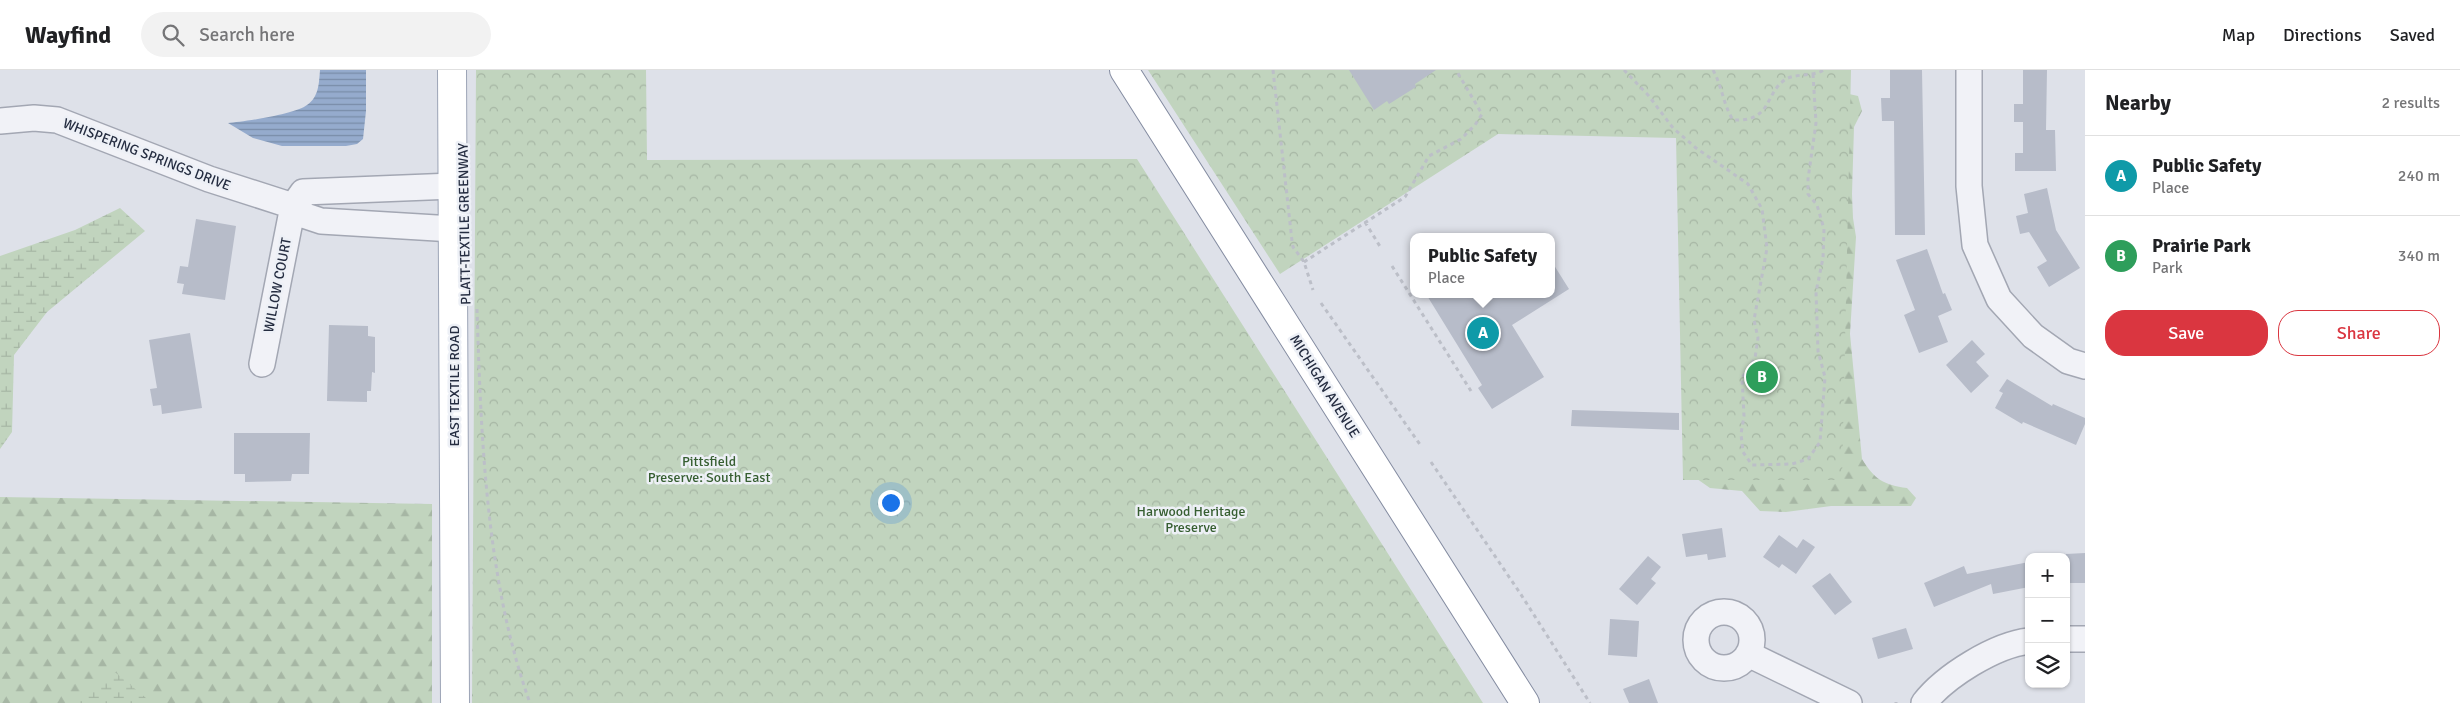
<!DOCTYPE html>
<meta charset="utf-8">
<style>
:root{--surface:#fff;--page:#f2f2f2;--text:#202124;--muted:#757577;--line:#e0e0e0;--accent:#da3640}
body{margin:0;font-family:Signika,sans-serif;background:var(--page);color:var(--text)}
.controls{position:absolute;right:15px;bottom:15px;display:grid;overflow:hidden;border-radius:10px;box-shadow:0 1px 4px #0004}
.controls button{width:45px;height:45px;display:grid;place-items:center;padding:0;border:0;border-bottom:1px solid var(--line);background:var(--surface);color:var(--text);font:25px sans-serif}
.you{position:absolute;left:890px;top:432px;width:18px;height:18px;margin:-12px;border:4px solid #fff;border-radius:50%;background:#1a73e8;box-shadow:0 0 0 8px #1a73e833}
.badge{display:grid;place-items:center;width:32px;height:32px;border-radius:50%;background:var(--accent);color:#fff;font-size:16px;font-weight:700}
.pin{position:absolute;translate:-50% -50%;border:2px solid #fff;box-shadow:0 1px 5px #0006}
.popup{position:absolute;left:1410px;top:163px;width:145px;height:65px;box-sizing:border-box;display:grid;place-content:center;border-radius:10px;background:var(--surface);filter:drop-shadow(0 1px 4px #0005);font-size:16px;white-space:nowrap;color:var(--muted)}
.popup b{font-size:19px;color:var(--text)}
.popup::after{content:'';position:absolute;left:50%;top:100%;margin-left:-10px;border:10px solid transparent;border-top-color:var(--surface)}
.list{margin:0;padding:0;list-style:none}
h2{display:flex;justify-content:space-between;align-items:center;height:65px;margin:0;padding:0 20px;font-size:21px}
h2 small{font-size:16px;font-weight:400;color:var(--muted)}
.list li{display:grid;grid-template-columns:32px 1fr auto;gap:15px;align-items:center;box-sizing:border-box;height:80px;padding:0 20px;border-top:1px solid var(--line)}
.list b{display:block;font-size:19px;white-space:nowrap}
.list p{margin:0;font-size:16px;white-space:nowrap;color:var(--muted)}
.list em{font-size:16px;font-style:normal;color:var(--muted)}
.actions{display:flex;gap:10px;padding:15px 20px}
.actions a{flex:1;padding:11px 0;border:1px solid var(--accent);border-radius:20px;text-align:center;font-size:18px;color:var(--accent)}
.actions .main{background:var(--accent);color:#fff}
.icon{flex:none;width:28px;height:28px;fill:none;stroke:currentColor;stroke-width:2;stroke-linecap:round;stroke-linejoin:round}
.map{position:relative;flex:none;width:2085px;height:633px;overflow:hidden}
header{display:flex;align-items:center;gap:30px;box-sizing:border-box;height:70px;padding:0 25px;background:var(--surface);border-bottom:1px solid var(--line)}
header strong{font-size:24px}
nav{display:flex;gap:28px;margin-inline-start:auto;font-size:18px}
.search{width:350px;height:45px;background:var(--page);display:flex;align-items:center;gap:12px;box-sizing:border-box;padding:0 18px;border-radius:28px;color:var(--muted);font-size:19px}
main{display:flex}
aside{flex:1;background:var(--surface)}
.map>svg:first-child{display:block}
.forest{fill:url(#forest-firs)}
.wetland{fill:url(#wetland-marsh)}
.park{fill:url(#park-crowns)}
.water{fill:url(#water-rules)}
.building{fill:#b7bcc9}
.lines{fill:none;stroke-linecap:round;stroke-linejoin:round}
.minor-casing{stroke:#a3a7b3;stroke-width:28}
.major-casing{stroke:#9ca4b6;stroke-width:30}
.highway-casing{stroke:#848ca1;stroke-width:30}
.path{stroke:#bcbfc8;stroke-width:3;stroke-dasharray:4 4;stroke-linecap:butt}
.minor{stroke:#f1f2f7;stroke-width:25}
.major{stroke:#fff;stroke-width:28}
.highway{stroke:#fff;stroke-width:28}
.labels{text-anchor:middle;stroke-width:5;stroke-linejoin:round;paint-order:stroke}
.street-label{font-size:14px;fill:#252d41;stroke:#edf0f6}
.park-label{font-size:14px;fill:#365e31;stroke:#edf0f6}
</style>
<header>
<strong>Wayfind</strong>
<div class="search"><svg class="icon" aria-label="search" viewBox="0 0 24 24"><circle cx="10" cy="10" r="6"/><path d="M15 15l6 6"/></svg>Search here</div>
<nav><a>Map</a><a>Directions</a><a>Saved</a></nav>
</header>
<main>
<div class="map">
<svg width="2085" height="633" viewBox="0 0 2085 633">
<defs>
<pattern id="forest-firs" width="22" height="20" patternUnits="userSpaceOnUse" patternTransform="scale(1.25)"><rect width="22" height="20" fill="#c1d4be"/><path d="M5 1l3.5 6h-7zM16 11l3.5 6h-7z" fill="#a6b6a4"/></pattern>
<pattern id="wetland-marsh" width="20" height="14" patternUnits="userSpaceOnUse" patternTransform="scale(1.25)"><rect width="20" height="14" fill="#c1d4be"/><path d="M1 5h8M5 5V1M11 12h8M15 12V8" fill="none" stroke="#a6b6a4"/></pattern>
<pattern id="park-crowns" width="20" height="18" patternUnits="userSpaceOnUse" patternTransform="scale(1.25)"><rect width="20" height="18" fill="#c1d4be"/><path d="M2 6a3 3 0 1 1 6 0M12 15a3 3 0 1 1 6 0" fill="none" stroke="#a6b6a4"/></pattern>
<pattern id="water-rules" width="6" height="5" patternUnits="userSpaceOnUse" patternTransform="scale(1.25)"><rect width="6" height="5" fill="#95abcd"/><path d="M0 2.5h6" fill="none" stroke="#798ca8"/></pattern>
</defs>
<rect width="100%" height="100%" fill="#dee1e9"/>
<path class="forest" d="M1840,22L1858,26L1862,41L1854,57L1852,124L1853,148L1856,167L1850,264L1862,389C1874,409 1884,415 1907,418L1916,428L1911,436H1831L1786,442L1760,441L1742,421L1710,418L1690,404Z
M0,427L432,434V633H0Z"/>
<path class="wetland" d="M120,138L145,161L47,242L14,285L12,362L0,379V186L75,160Z
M116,603L152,633H67L115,603Z"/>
<path class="park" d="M476,0H646L647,90L1137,89L1483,633H472Z
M1148,0H1851L1842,410H1683L1676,68L1498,64L1280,204Z"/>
<path class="water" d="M320,0H366V41L363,69L357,74L346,76H282L253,68L228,53C243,52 296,44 307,35C319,27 319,13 320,0Z"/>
<path class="building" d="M1349,0H1436L1415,14L1416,17L1389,34L1387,31L1374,40Z
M1890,0H1922L1925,165H1895L1894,51H1882L1881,28H1890Z
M2023,0H2047L2046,60H2055L2056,101H2015V83H2023V52H2014V34H2023Z
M2047,118L2056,160L2080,198L2049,217L2037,197L2047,191L2029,162L2020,164L2016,146L2028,143L2024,124Z
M196,149L236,156L225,230L182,224L184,214L177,213L180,196L188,197Z
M1927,179L1943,224L1945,223L1952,240L1938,246L1948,272L1919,283L1904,245L1915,240L1896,190Z
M1552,192L1569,219L1512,255L1544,307L1492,339L1478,318L1482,315L1426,224H1552Z
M329,255L368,256V266L375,267V303L372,302L371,321H367V332L327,331Z
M190,263L202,338L162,344L161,335L153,336L150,319L157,318L149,270Z
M1972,270L1985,284L1976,292L1989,306L1971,323L1946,295Z
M2007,309L2052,336L2053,334L2085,348V354L2076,375L2023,352L2022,354L1995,338L2003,323L1999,321Z
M1572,340L1679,343V360L1571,356Z
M234,363H310L309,404H292L291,411L245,412V404H234Z
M1722,458L1726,487L1708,490L1707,484L1686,487L1682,464Z
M1779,465L1797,478L1803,469L1815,477L1796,504L1782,494L1779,498L1763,487Z
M2085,483V513H2066V484Z
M1648,486L1661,497L1651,509L1656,513L1637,535L1619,519Z
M2029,492V517L1993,524L1991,514L1934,537L1924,513L1964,496L1967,504Z
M1830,503L1852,532L1835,545L1812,516Z
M1610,549L1639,551L1637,587L1608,585Z
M1906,558L1913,579L1878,589L1872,568Z
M1649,609L1658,633H1629L1623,619Z"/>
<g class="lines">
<g class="minor-casing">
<path id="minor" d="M1969,0V116L1975,175L1999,229L2033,266L2068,291L2085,296
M0,51L34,48L57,50L209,109L293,136L306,146L321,151L453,159
M262,294L293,136L303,122L453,116
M1696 570a28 28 0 1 1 56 0a28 28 0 1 1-56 0Z
M2066,569H2085
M1748,584L1849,633
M1924,633C1945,606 1995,575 2029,571"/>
</g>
<g class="major-casing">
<path id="major" d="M452,0L455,633"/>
</g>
<g class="highway-casing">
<path id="highway" d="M1124,0L1525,633"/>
</g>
<path class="path" d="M1273,0L1292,171L1293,177L1304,192L1313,220
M1624,0L1648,25L1673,58L1696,78L1748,114L1762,139L1767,178L1754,250L1758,268L1755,288L1742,308L1744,346L1741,364L1743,382L1752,395L1792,394L1808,389L1820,372L1825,307L1818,281L1816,222L1823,188L1824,159L1817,135L1808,124V109L1816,53L1813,4
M1713,0C1722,16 1723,34 1733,50C1773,52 1764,23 1786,9C1797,3 1812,7 1824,0
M1365,152L1381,178
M1304,192L1405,127L1429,86L1461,69L1475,55L1482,44L1456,0
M1392,196L1471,321
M1321,233L1421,376
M477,239C481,367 486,511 530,633
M1431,392L1520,523L1590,633
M1896,633V632"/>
<use href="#minor" class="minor"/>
<use href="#major" class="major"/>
<use href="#highway" class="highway"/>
</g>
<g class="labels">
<g class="street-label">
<text transform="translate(147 84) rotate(21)" y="5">WHISPERING SPRINGS DRIVE</text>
<text transform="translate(464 154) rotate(-91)" y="5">PLATT-TEXTILE GREENWAY</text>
<text transform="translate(277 215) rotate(-79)" y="5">WILLOW COURT</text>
<text transform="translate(454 316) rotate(-90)" y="5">EAST TEXTILE ROAD</text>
<text transform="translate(1325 316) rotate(58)" y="5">MICHIGAN AVENUE</text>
</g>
<g class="park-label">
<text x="709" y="396">Pittsfield<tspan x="709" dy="16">Preserve: South East</tspan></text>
<text x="1191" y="446">Harwood Heritage<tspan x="1191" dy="16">Preserve</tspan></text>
</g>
</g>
</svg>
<div class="controls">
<button>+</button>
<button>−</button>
<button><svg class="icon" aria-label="layers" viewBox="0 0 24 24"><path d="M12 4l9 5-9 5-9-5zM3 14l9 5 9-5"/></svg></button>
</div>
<div class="you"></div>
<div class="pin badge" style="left:1483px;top:263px;background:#0f9aa8">A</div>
<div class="popup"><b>Public Safety</b>Place</div>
<div class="pin badge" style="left:1762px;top:307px;background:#2e9e5b">B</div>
</div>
<aside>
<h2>Nearby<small>2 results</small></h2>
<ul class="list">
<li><span class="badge" style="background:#0f9aa8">A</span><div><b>Public Safety</b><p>Place</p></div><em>240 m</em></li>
<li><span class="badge" style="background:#2e9e5b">B</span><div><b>Prairie Park</b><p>Park</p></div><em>340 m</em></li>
</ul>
<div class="actions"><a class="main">Save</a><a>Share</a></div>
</aside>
</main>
